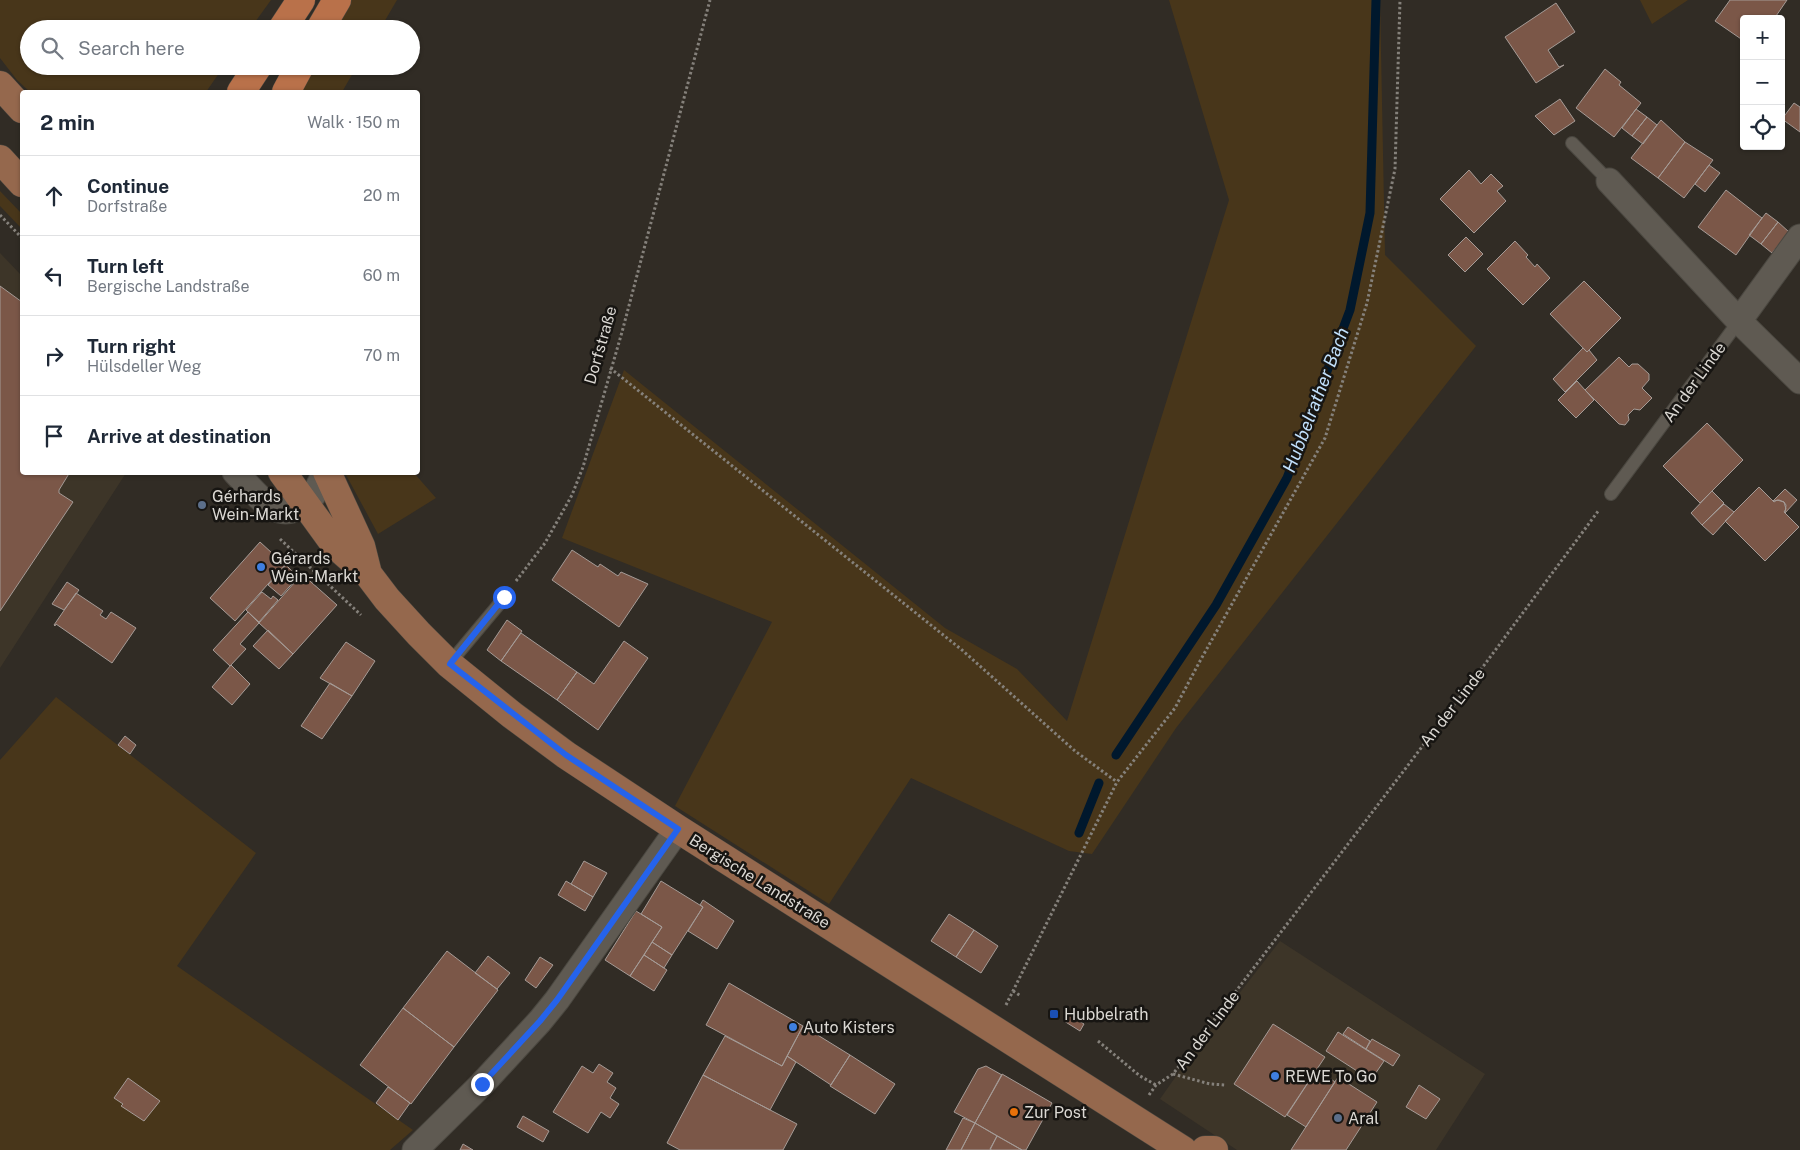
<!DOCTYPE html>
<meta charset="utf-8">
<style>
:root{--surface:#fff;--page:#f2f2f3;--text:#1f2937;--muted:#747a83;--line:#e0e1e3}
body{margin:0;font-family:"Public Sans",sans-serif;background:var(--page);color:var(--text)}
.controls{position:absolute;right:15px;top:15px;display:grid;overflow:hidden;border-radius:5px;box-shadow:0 1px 4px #0004}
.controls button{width:45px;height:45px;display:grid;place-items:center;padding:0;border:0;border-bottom:1px solid var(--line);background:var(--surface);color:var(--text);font:25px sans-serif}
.stop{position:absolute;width:15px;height:15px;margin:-11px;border:4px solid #2563eb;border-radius:50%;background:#fff}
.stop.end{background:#2563eb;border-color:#fff;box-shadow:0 1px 5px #0008}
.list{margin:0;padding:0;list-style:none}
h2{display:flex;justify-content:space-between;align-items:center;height:65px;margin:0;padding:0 20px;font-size:21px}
h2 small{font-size:16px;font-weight:400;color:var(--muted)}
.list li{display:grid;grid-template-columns:32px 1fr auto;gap:15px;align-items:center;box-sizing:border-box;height:80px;padding:0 20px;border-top:1px solid var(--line)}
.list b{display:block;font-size:19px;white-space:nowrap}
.list p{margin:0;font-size:16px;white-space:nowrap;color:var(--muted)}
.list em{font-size:16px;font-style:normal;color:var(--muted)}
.icon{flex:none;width:28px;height:28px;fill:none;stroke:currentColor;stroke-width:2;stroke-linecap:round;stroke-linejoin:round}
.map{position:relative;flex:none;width:1800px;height:1150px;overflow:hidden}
.search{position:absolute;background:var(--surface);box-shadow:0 1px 4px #0004;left:20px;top:20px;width:400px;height:55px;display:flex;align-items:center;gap:12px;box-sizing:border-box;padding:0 18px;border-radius:28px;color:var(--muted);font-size:19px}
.panel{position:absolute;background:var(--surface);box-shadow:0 1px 4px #0004;left:20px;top:90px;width:400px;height:385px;border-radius:5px}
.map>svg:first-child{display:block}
.built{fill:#3d3528}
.green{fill:#48361a}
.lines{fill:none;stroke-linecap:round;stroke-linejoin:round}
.stream{stroke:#00182d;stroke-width:9}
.building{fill:#7b5748;stroke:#a59b96}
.lane-casing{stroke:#4b4841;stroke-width:14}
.street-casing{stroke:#4b4841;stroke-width:27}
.primary-casing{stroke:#4b4841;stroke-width:29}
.highway-casing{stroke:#4b4841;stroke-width:29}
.path{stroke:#85817b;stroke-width:3;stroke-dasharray:2.5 2.5;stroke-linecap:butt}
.lane{stroke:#5f5a52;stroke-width:12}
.street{stroke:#5f5a52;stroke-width:25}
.primary{stroke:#95684d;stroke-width:28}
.highway{stroke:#b9714a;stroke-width:28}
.route{stroke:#2563eb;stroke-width:6}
.service-dot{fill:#5c6f8a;stroke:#171512;stroke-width:2}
.shop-dot{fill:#3f7fe0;stroke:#171512;stroke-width:2}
.transit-dot{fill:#1a4fb4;stroke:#171512;stroke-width:2}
.food-dot{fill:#e8710a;stroke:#171512;stroke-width:2}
.labels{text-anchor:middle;stroke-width:5;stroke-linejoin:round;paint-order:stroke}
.street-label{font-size:16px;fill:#dbd8d3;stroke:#171512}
.poi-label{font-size:16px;fill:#dbd8d3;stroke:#171512;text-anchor:start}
.water-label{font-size:18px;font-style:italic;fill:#c2e1fd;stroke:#171512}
</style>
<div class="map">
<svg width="1800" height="1150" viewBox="0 0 1800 1150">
<rect width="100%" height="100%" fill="#312c25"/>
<path class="built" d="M0,253L22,276V472L126,473L0,668Z
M1280,941L1485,1074L1436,1150H1237L1160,1099L1186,1062Z"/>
<path class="green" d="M0,0H271L250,29H29V66H224L206,92H30L17,80L0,58Z
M349,0H397L380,29H333Z
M1169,0H1380L1385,255L1476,346L1176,728L1092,854L1069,851L911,778L829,904L675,806L772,622L562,538L624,370L945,628L1017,669L1067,721L1229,200Z
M1640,0H1688L1652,24Z
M312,66H357L342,92H298Z
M0,191L22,214V229L0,206Z
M345,473H414L436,498L378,534Z
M56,697L256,853L177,966L413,1130L390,1150H0V760Z"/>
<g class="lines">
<path class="stream" d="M1116,755L1216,605L1287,478L1350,310L1370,213L1376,0
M1079,833L1099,783"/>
</g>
<path class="building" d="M1730,0H1787L1774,19H1744V41L1715,21Z
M1556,3L1575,32L1548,50L1559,67L1564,65L1536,83L1505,37Z
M1605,69L1621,82L1619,85L1641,103L1614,137L1576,108Z
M1560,99L1575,121L1554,135L1535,116Z
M1794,103L1800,107V132L1782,119Z
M1636,109L1647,117L1632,136L1622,128Z
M1647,117L1657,125L1643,144L1632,136Z
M1661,120L1685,142L1658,178L1631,158Z
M1685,142L1713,160L1684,198L1658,178Z
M1709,165L1720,173L1705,192L1695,184Z
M1469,170L1481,184L1491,174L1503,186L1497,191L1506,201L1474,233L1440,199Z
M1726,190L1762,218L1736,255L1698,227Z
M1766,213L1778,222L1761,244L1749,235Z
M1778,222L1789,232L1772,253L1761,244Z
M1466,237L1483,254L1465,272L1448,255Z
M1515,241L1528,255L1526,257L1535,267L1537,264L1550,278L1523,305L1487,269Z
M1584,281L1621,318L1587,352L1550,314Z
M0,286L22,302V472H70L59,490V493L73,502L0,611Z
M1583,348L1587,352L1589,350L1597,360L1565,392L1553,379Z
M1619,357L1629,367L1632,364H1638L1649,374V380L1642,388L1652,398L1640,410L1634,409L1628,415L1629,420L1625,425L1619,424L1585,390Z
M1577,381L1594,400L1576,418L1558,400Z
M1707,423L1743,460L1700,503L1663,466Z
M1759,487L1774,502L1777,500L1784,502L1786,509L1784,512L1799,527L1765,561L1725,521Z
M1785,489L1797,500L1785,513L1786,505L1784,502L1779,500L1773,501Z
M1712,491L1724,503L1702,525L1691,513Z
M1724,504L1734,512L1713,535L1702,525Z
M260,542L285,565L235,621L210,598Z
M572,550L598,567L600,564L618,576L621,572L648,584L619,627L552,580Z
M286,565L298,577L281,596L268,585Z
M302,574L337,605L293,654L259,623Z
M67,582L79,590L64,610L52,604Z
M262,592L271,599L273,596L278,600L259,622L246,610Z
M76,593L103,611L100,615L106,619L111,612L136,628L112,663L56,624L55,626L54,625Z
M248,612L259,623L240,644L246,649L230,666L213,650Z
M507,620L522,631L501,661L487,650Z
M268,630L293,654L279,669L253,646Z
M521,633L577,672L557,700L501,661Z
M624,641L648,658L598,730L557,700L577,672L594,684Z
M346,642L375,661L352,696L320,678Z
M231,665L250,684L232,705L212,687Z
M330,683L352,696L322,739L301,726Z
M125,736L136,745L130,754L118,745Z
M584,861L607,873L593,897L571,884Z
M566,881L593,897L585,911L558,895Z
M661,881L703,907L672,955L652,942L662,927L641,914Z
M703,900L734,921L717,949L688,931L703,907L700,905Z
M636,911L662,927L630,976L605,960Z
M949,914L974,930L956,957L931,941Z
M974,930L998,946L981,973L956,957Z
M652,942L672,955L664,968L644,955Z
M447,951L498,990L454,1047L403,1008Z
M644,955L667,970L654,991L630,976Z
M488,956L510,973L497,989L475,973Z
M540,957L553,965L536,988L525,980Z
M729,983L803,1026L782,1066L706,1025Z
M403,1008L454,1047L411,1104L360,1065Z
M1068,1014L1084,1024L1080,1031L1064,1021Z
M1273,1024L1325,1057L1285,1117L1234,1084Z
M803,1026L850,1055L831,1085L787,1056Z
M1348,1027L1370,1041L1366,1049L1343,1034Z
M1338,1032L1384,1061L1371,1080L1326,1051Z
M725,1036L782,1066L787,1056L796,1062L770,1110L703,1075Z
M1372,1039L1400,1055L1393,1066L1366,1049Z
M850,1055L895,1084L875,1114L830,1086Z
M599,1064L613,1073L607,1082L616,1088L610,1098L619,1104L610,1118L601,1112L588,1133L553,1112L582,1066L593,1073Z
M986,1066L1002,1075L975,1123L954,1112L978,1069Z
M1317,1069L1335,1082L1306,1127L1287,1115Z
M1002,1074L1052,1103L1026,1150H1022L975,1123Z
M703,1075L797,1124L783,1150H680L667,1143Z
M1338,1077L1377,1102L1346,1150H1291Z
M128,1078L160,1101L144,1121L121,1106L123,1104L114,1098Z
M1419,1085L1440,1099L1426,1119L1406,1107Z
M388,1087L410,1103L398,1120L376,1103Z
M523,1116L549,1131L543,1142L517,1127Z
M963,1118L975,1123L961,1150H946Z
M975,1123L997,1136L990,1150H961Z
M997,1136L1022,1150H992L990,1149Z
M463,1144L473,1150H460Z"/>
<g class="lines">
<g class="lane-casing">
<path id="lane" d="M1572,143L1609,181
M1611,494L1739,321
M449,664L505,597"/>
</g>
<g class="street-casing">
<path id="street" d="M1609,181L1739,321L1800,381
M1739,321L1800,237
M235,472C244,481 262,502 271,507C297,521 318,495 324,472
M415,1150L482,1084L540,1021L557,1000L678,829"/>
</g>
<g class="primary-casing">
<path id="primary" d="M0,85L22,109
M0,159L22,183
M282,472L335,545L368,574L387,599L419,634L449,664L512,715L566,755L678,829L1183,1150
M327,472L361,546L368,574
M1205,1150H1214"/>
</g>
<g class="highway-casing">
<path id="highway" d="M282,29L301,0
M320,29L337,0
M241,92L258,66
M286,92L300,66"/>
</g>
<path class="path" d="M0,215L22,238
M610,368L962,650L1075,751L1117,782
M280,539L361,615
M516,581L545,543L572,495L583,467L622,332L710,0
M1013,991L1021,996
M1006,1005L1117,782L1175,708L1200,661L1325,438L1367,303L1395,169L1400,0
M1098,1041L1140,1076L1156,1085
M1173,1074L1210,1084L1225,1085
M1149,1095L1156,1085L1173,1074L1485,664L1599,510"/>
<use href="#lane" class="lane"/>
<use href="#street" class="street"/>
<use href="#primary" class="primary"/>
<use href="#highway" class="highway"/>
</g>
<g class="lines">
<path class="route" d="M482,1084L540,1021L557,1000L678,829L566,755L450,664L504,597"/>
</g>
<g class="service-dot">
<circle cx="202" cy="505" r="5"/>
<circle cx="1338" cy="1118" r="5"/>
</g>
<g class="shop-dot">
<circle cx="261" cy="567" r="5"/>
<circle cx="793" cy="1027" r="5"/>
<circle cx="1275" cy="1076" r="5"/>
</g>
<rect class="transit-dot" x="1049" y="1009" width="10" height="10" rx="2.5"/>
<circle class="food-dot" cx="1014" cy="1112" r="5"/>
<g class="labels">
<g class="street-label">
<text transform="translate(600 345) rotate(-74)" y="6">Dorfstraße</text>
<text transform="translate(1694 382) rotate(-54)" y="6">An der Linde</text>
<text transform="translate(1452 707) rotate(-52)" y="6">An der Linde</text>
<text transform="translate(760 881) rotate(32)" y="6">Bergische Landstraße</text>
<text transform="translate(1207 1030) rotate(-53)" y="6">An der Linde</text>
</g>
<g class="poi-label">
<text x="212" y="502">Gérhards<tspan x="212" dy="18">Wein-Markt</tspan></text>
<text x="271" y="564">Gérards<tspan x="271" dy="18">Wein-Markt</tspan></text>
<text x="1064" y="1020">Hubbelrath</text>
<text x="803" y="1033">Auto Kisters</text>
<text x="1285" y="1082">REWE To Go</text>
<text x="1024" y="1118">Zur Post</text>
<text x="1348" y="1124">Aral</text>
</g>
<g class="water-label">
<text transform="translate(1316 400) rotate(-69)" y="6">Hubbelrather Bach</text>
</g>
</g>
</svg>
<div class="controls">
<button>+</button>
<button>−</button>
<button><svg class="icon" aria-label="locate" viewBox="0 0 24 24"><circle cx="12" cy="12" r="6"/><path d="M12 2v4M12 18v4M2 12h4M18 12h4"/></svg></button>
</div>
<div class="stop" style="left:504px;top:597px"></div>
<div class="stop end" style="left:482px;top:1084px"></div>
<div class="search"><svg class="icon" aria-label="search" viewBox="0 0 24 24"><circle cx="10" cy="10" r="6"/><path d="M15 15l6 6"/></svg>Search here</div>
<section class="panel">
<h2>2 min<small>Walk · 150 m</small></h2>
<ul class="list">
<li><svg class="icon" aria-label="ahead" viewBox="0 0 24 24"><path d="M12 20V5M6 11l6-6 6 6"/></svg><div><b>Continue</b><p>Dorfstraße</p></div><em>20 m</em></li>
<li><svg class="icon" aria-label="left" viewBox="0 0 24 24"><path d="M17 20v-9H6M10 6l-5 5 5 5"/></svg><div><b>Turn left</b><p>Bergische Landstraße</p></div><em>60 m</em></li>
<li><svg class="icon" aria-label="right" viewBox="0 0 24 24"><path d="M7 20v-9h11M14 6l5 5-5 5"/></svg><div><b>Turn right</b><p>Hülsdeller Weg</p></div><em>70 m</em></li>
<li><svg class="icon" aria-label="arrive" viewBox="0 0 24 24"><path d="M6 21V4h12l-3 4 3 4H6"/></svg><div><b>Arrive at destination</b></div></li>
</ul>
</section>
</div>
